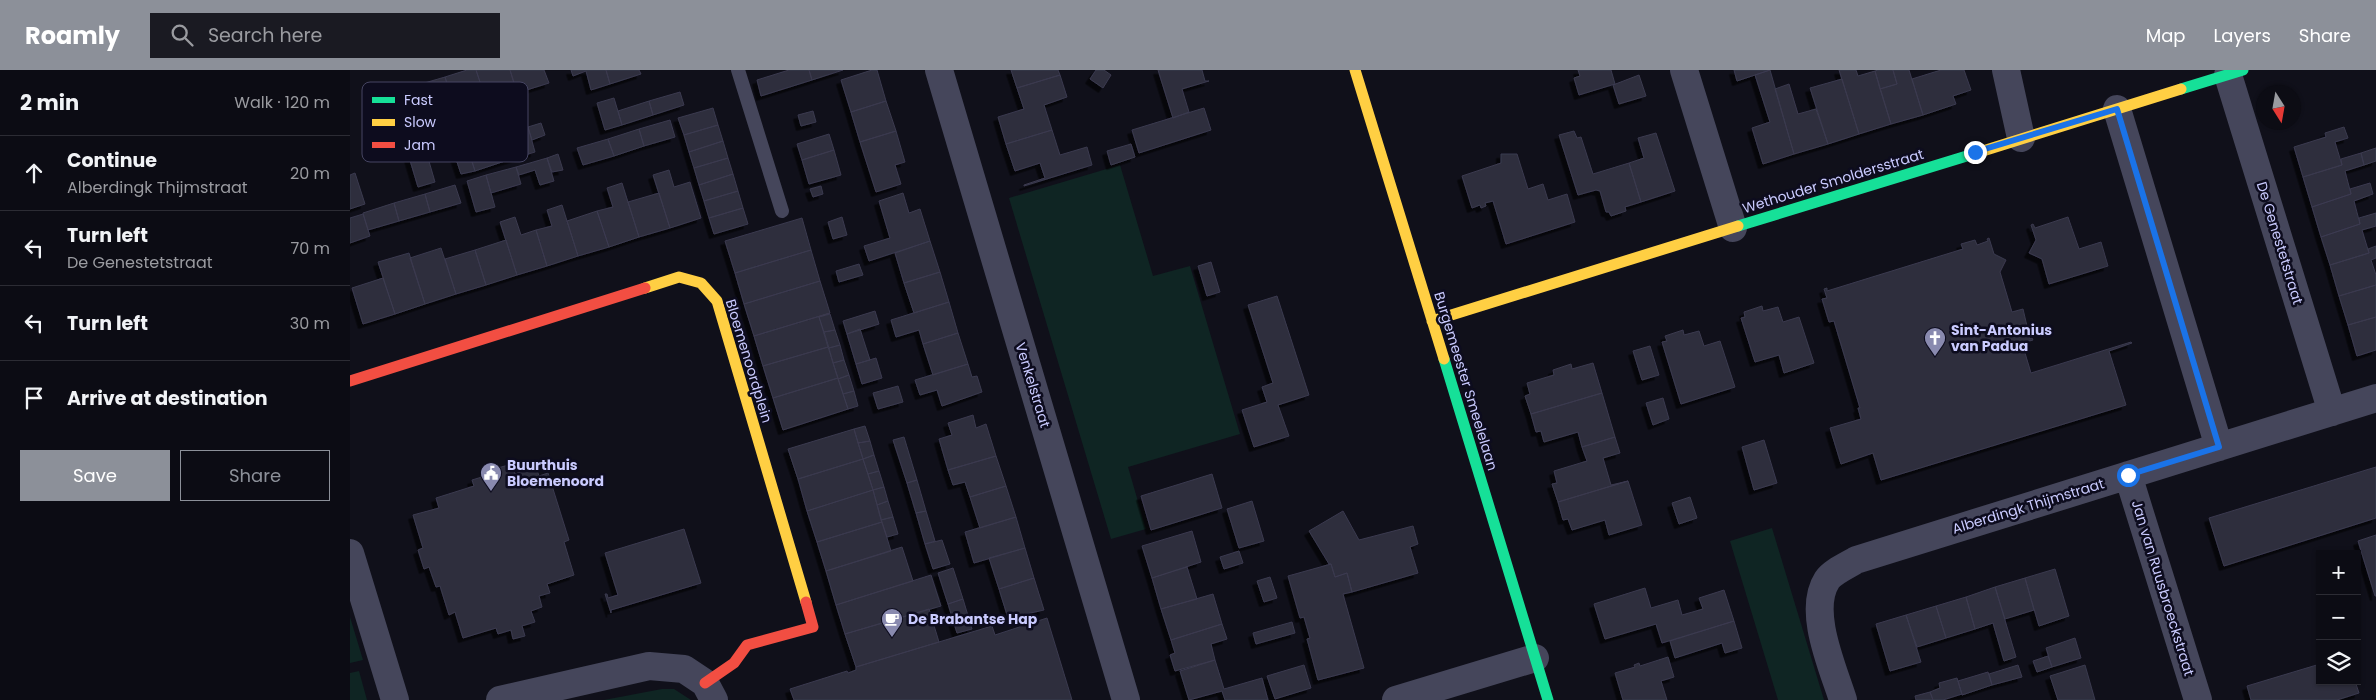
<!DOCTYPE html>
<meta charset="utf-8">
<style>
:root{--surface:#0c0c14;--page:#1a1a22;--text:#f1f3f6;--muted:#9a9ba0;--line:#2c2c34;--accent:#8c9099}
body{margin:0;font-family:Poppins,sans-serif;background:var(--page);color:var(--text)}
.controls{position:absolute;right:15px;bottom:15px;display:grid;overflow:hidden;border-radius:0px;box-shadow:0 1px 4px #0004}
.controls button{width:45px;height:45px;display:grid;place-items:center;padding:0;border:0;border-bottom:1px solid var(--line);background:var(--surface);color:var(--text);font:25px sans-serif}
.compass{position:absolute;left:1906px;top:15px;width:45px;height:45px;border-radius:50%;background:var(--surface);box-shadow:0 1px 4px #0004;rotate:169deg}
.stop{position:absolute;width:15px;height:15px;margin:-11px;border:4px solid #1a73e8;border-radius:50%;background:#fff}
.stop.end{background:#1a73e8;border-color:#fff;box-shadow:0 1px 5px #0008}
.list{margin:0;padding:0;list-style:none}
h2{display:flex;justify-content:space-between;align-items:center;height:65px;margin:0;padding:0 20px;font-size:21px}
h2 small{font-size:16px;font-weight:400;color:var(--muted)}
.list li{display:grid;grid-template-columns:32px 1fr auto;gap:15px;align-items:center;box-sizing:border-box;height:75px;padding:0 20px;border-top:1px solid var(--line)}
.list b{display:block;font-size:19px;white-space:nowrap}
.list p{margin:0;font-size:16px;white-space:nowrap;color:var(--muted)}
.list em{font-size:16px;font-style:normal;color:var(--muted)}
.actions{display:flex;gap:10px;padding:15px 20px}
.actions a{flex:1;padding:11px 0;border:1px solid var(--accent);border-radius:0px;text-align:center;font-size:18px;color:var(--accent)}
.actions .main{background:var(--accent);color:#fff}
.icon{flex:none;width:28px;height:28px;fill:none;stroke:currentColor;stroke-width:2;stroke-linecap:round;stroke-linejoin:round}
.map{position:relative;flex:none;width:2026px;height:630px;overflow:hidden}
header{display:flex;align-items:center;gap:30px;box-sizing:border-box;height:70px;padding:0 25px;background:var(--accent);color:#fff}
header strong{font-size:24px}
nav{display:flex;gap:28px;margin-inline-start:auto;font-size:18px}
.search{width:350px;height:45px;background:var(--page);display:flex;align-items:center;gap:12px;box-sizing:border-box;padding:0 18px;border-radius:0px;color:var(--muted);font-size:19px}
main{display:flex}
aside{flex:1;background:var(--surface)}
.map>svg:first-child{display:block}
.green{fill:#0f2523}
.building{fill:#2d2e3d;stroke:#3b3a4f;filter:url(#shadow)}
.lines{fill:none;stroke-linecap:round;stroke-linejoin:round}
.lane{stroke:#45465b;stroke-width:14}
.street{stroke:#45465b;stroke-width:28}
.fast{stroke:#16e098;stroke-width:11}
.slow{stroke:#ffcf43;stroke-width:11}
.jam{stroke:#f24e42;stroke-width:11}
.route{stroke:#1a73e8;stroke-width:6}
.labels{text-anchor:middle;stroke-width:5;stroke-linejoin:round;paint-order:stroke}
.street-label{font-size:14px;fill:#cacbff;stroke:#0d0c1e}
.poi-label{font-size:14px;font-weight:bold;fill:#cacbff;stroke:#0d0c1e;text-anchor:start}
.key{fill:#0d0c1e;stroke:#464562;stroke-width:1}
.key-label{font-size:14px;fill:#cacbff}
</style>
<header>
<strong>Roamly</strong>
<div class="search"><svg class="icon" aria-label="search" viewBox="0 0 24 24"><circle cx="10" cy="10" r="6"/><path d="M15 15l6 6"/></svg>Search here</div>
<nav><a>Map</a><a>Layers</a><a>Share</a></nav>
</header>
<main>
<aside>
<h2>2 min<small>Walk · 120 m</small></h2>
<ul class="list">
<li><svg class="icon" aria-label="ahead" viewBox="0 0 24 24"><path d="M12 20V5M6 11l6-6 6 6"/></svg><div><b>Continue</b><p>Alberdingk Thijmstraat</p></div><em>20 m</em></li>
<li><svg class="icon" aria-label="left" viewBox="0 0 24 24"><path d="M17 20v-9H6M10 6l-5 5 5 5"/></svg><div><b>Turn left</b><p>De Genestetstraat</p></div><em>70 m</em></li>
<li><svg class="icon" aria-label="left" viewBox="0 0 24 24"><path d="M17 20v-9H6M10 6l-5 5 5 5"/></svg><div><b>Turn left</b></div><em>30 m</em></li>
<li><svg class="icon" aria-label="arrive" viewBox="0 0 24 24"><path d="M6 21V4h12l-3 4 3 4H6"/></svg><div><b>Arrive at destination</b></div></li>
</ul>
<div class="actions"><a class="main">Save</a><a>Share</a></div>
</aside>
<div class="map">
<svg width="2026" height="630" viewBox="0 0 2026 630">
<defs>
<filter id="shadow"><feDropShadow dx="-4.5" dy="4.5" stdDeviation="0" flood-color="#0009"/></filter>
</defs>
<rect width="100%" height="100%" fill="#10101a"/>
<path class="green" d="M770,95L803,206L840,196L890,364L778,397L796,459L761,469L659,128Z
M1422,458L1474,630H1428L1380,471Z
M0,547L13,590L0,593Z
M9,601L17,630H0V603Z
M312,619H324L341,630H254Z"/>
<path class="building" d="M117,0H126L137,33L106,42L95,7Z
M126,0H160L172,38L156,43L152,28L137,33Z
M160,0H194L199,13L167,23Z
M221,0H256L260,14L241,20L236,1L223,6Z
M256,0H289L291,4L260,14Z
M439,0H459L462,10L411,26L407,10Z
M459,0H493L462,10Z
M522,0H527L536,31L501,42L491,10Z
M661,0H708L710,5L667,18Z
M746,0H754L761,5L753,18L740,9Z
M808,0H852L855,11H859L832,19L839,42L823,48Z
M1228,0H1261L1265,14L1229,25L1224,8L1230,6Z
M1384,0H1420L1387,11Z
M1420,0L1444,84L1413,94L1402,58L1420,52L1405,5Z
M1489,0H1506L1508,6L1525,1L1541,54L1509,64Z
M1528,0H1543L1547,14L1530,19L1525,1Z
M1543,0H1559L1573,45L1541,54L1530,19L1547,14Z
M1591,0H1614L1621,20L1603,26L1606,34L1573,45L1562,9Z
M710,5L717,27L694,35L702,60L656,74L648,47L674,39L667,18Z
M1289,5L1296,26L1269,34L1263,15Z
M95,7L114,67L98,72L91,47L75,52L64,16Z
M1492,9L1509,64L1478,74L1460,18Z
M1439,14L1448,44L1466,39L1478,74L1444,84L1425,19Z
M330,22L334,35L303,45L299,31Z
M264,28L272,55L255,60L247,33Z
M299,31L303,45L272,55L268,41Z
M536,31L546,61L510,72L501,42Z
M363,38L368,55L334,65L328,48Z
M854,38L861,60L789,83L782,60Z
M463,41L466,52L451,56L448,45Z
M320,50L325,67L294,76L289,59Z
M191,53L195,65L182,70L178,57Z
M368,55L373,71L339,82L334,65Z
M178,57L185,82L155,91L149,70L161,66L160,63Z
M1994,57L1998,68L1985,72L1992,95L1953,107L1944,77L1976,67L1975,63Z
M289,59L294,76L264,86L258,69Z
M702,60L710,85L737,77L742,95L674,116V115L695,108L690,93L665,101L656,74Z
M546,61L555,92L545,95L551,114L526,122L510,72Z
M1224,61L1227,68L1231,67L1243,104L1279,93L1291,132L1275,137L1276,141L1261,146L1259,142H1256L1250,121L1246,120L1228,125L1209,65Z
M1306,63L1325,121L1291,132L1279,93L1294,88L1288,68Z
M479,64L484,80L452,90L447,74Z
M258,69L264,86L233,95L227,78Z
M373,71L378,88L344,98L339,82Z
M781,74L785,87L761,95L757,81Z
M118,78L125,101L111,104L104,83Z
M2026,78V91L2014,95L2011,83Z
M151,79L155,91L125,101L121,89Z
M484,80L491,105L459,114L452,90Z
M76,81L85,112L68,117L59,87Z
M2011,83L2014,95L1995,101L2001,124L1962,137L1953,107L1992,95L1991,89Z
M208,84L213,100L202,102L197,88Z
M1151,84H1167L1178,119L1193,114L1198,130L1217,124L1225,152L1156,174L1143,131L1135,133L1136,136L1131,138L1130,135L1122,138L1112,106L1151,93Z
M197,88L204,111L190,115L185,100L169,105L166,97Z
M378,88L383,104L349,115L344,98Z
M166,97L171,114L141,123L136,105Z
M319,100L324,117L340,112L351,148L320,158L303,105Z
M5,103L15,134L0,139V105Z
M383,104L388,121L354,131L349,115Z
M136,105L145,137L126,142L117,111Z
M272,113L289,167L259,177L247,141L263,137L257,118Z
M2020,113L2023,124L2004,131L2010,154L1971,167L1962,137L2001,124L2000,119Z
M105,115L111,133L80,142L75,124Z
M471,116L473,124L463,127L460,119Z
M388,121L393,138L359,148L354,131Z
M309,123L320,158L289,167L278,132Z
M553,123L559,143L570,139L580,171L519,191L514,176L540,168L529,131Z
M75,124L80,142L49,151L44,133Z
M44,133L49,151L18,160L13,143Z
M212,135L228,186L197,196L186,160L202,156L197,140Z
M393,138L398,154L364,164L359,148Z
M247,141L259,177L228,186L217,151Z
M2026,143V156L2012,160L2019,183L1980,195L1971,167L2010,154L2009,148Z
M13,144L20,166L0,173V148Z
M165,147L171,165L186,160L197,196L167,205L150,152Z
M492,147L497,165L483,169L478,152Z
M1718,147L1729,179L1751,172L1758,196L1699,214L1692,189L1679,183L1686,170L1681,155L1683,154L1685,158Z
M452,148L461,180L385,203L375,171Z
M1639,168L1644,184L1656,190L1650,202L1662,242L1673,239L1680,269L1682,268L1683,270L1672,273L1681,303L1781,272L1782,273L1759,281L1776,335L1531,410L1523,383L1491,394L1480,358L1511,349L1508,338H1510L1484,251L1479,252L1472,229L1477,228L1474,219L1477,218V221L1613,179L1611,174L1625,170L1627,175L1638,171L1637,169Z
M156,170L167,205L136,215L125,180Z
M580,171L590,202L554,213L545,183Z
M2026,176V188L2021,190L2026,205V215L1989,226L1980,195L2019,183L2018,179Z
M91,178L106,224L75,234L60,188Z
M125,180L136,215L106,224L95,189Z
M461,180L470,211L394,234L385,203Z
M59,183L75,234L45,244L28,192Z
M861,192L870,222L857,226L848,196Z
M509,194L513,205L489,212L486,201Z
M590,202L599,232L564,243L554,213Z
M33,208L45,244L13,254L2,218Z
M470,211L480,243L404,266L394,234Z
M2026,215V247L1998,255L1989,226Z
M927,226L959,325L928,335L939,366L904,377L892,340L917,332L912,317L923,313L898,235Z
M599,232L608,263L573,274L569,260L546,267L541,250Z
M1412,236L1413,241L1428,237L1433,252L1449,247L1464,293L1434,303L1429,285L1405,292L1391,248L1395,247L1394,242Z
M525,241L529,254L497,264L493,251Z
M480,243L469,247L478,277L413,296L404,266Z
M480,244L485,260L474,262L469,247Z
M2026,247V280L2007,286L1998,255Z
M510,259L520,290L506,294L497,264Z
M485,260L490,275L479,278L474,262Z
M1333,260L1334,265L1349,261L1354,276L1370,271L1385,317L1331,334L1312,272L1317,271L1315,266Z
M608,263L618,294L583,305L573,274Z
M490,275L494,290L483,293L479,278Z
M1300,276L1309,305L1292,310L1283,281Z
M478,277L488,308L423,328L413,296Z
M526,288L532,308L512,314L506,294Z
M494,290L499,305L488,309L483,293Z
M1243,293L1252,323L1181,344L1175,326L1180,324L1177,313L1204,305L1203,300L1221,294L1222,299Z
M618,294L622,307L627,306L632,322L592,336L587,320L570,325L565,310Z
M499,305L504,321L493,324L488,309Z
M488,308L498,339L433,360L423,328Z
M548,316L553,332L528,339L523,323Z
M504,321L508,336L498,339L493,324Z
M1252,323L1265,367L1232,377L1228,362L1194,372L1191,361L1186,362L1181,344Z
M1313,328L1319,349L1303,355L1296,333Z
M623,345L626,358L636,354L646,386L598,400L589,369L602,365L598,353Z
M515,356L520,371L508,373L504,359Z
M504,359L513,389L448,409L438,379Z
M554,367L567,410L557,413L543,370Z
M1265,367L1270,383L1253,388L1261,415L1278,411L1208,432L1202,414L1207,413L1204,401L1237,391L1232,377Z
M1414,370L1427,413L1404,420L1392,377Z
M520,371L524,385L513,389L508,373Z
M524,385L529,401L518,404L513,389Z
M646,386L656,416L620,427L615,412L603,415L598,400Z
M513,389L523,420L457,441L448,409Z
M162,394L165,404L186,397L189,406L198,403L219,470L214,472L224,505L197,514L200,523L189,526L192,537L181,541L185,552L172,556L175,566L163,569L161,560L148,564L146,558L113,568L105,542L99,545L90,516L86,517L79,497L74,499L68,480L73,478L63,445L89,438L86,428L124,416L122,410L145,403L144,399Z
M2026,397V448L1874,496L1859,448Z
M529,401L534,417L523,420L518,404Z
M862,404L872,438L801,460L791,426Z
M567,410L576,441L566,443L557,413Z
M1278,411L1292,455L1259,465L1255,450L1222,460L1218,449L1213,450L1208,432Z
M656,416L666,447L630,458L620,427Z
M534,417L538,431L527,435L523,420Z
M523,420L532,452L467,472L457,441Z
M1340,427L1347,448L1329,454L1322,433Z
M538,431L543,447L531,450L527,435Z
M902,431L914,471L889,478L877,439Z
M576,441L585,471L575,474L566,443Z
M993,441L1009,470L1063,456L1068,474L1060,477L1068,503L1002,522L997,503L985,507L981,494H979L959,461Z
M543,447L548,464L537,467L531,450Z
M666,447L675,478L624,493L615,462Z
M532,452L541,481L476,501L467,472Z
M334,459L351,513L261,540V543L255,524H257L258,528L268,525L255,483Z
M842,461L851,492L802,508L792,476Z
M2026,465V526H2025L2008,471Z
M592,470L600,494L583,499L575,474Z
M552,477L563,511L486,535L476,501Z
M675,478L684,508L649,519L639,488Z
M889,481L893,493L874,499L870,487Z
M981,494L985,507L997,503L1002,522L993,524L1014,598L968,610L957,569L960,568L954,547L950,548L938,506Z
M837,497L847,529L811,539L802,508Z
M603,498L613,529L598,534L588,503Z
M1705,499L1719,546L1689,556L1675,508Z
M581,505L591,536L495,564L486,535Z
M920,507L927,528L914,532L907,511Z
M684,508L694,540L658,548L649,519Z
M1675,508L1684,540L1655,549L1645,517Z
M1645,517L1666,587L1654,591L1643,553L1625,559L1616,527Z
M1295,518L1301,538L1328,530L1332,545L1353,539L1349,528L1374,520L1384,551L1312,573L1306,554L1255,569L1244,534Z
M863,524L872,554L821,570L811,539Z
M1616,527L1625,559L1596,568L1586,536Z
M613,529L622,559L607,563L598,534Z
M1586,536L1596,568L1567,577L1556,545Z
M579,539L589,572L506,597L495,564Z
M1556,545L1571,592L1540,601L1526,554Z
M697,548L722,630H444L440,619L497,601L498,603L506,600V597L642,556L645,565Z
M1384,551L1392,578L1375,583L1372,573L1325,588L1320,571Z
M942,552L945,563L906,574L903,563Z
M872,554L877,569L861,574L865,590L825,601L820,585L825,583L821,570Z
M1725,568L1731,588L1702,597L1696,578Z
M1698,586L1702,597L1687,602L1683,591Z
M1318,587L1324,607L1311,611L1317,630H1273L1265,603L1285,597L1284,595L1289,593L1290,596Z
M865,590L874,619L912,608L918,630H875L872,621L839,630L830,601Z
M1970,594V611H2005L2009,623L1987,630H1901L1897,616Z
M954,595L961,618L925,629L917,606Z
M1668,595L1672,607L1642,615L1639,604Z
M1735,595L1745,630H1708L1700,606Z
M1638,602L1642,615L1612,625L1608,611Z
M1607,608L1612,624L1593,630H1583L1580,622L1590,618L1589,613Z
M1580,622L1583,630H1566L1565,626Z"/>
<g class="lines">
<path class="lane" d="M388,0L432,141"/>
<path class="street" d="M589,0L776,630
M1334,0L1383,158
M1656,0L1671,68
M1878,5L1982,342
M1767,39L1869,377
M1778,405L1848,630
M0,483L45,630
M150,630L299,596L334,599L355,613L364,630
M1046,630L1185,588
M1493,630C1483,598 1457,541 1477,510C1482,502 1498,495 1506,490L2026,328"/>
<path class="fast" d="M1831,19L1893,0
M1388,156L1620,85
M1094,289L1198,630"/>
<path class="slow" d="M1005,0L1094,289
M1620,85L1831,19
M295,218L329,207L351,213L367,231L456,532
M1082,251L1388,156"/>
<path class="jam" d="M0,311L295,218
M355,613L384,593L397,575L463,557L456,532"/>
</g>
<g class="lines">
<path class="route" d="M1625,82L1767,39L1869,377L1778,405"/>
</g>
<defs>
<g id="church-pin" transform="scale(1.125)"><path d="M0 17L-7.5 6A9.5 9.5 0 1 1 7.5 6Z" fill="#898aaf" stroke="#0d0c1e"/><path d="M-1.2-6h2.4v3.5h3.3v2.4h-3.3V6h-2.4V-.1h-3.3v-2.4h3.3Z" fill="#fff"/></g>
<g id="civic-pin" transform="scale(1.125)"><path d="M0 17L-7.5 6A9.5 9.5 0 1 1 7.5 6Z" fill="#898aaf" stroke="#0d0c1e"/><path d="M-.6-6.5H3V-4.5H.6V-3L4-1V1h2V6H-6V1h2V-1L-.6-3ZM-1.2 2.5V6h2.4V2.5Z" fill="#fff"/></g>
<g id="cafe-pin" transform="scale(1.125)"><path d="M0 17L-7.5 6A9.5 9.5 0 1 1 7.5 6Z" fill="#898aaf" stroke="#0d0c1e"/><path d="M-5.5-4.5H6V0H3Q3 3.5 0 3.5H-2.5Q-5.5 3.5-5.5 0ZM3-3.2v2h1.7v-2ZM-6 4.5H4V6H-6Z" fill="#fff"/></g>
</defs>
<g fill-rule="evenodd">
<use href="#church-pin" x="1585" y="268"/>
<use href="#civic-pin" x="141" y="403"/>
<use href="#cafe-pin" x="542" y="549"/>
</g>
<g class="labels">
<g class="street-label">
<text transform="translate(1483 111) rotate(-17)" y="5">Wethouder Smoldersstraat</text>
<text transform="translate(1930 173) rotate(73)" y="5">De Genestetstraat</text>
<text transform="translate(399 291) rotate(73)" y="5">Bloemenoordplein</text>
<text transform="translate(1116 311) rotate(73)" y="5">Burgemeester Smeelelaan</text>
<text transform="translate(683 315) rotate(73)" y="5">Venkelstraat</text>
<text transform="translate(1678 436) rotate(-17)" y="5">Alberdingk Thijmstraat</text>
<text transform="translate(1813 518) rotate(73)" y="5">Jan van Ruusbroeckstraat</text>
</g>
<g class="poi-label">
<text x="1601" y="265">Sint-Antonius<tspan x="1601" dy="16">van Padua</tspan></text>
<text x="157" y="400">Buurthuis<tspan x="157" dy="16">Bloemenoord</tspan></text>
<text x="558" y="554">De Brabantse Hap</text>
</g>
</g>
<rect x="12" y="12" width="166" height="80" rx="8" class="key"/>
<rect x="22" y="27" width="23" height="6" fill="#16e098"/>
<rect x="22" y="49" width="23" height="7" fill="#ffcf43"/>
<rect x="22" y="72" width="23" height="6" fill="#f24e42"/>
<g class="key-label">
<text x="54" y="35">Fast</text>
<text x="54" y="57">Slow</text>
<text x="54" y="80">Jam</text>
</g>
</svg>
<div class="controls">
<button>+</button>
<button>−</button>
<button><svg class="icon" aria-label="layers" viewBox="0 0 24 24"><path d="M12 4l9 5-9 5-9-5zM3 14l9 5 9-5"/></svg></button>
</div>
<svg class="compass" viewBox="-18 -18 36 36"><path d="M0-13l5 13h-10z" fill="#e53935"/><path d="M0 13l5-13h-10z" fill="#9a9ba0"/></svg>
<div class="stop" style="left:1778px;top:405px"></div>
<div class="stop end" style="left:1625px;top:82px"></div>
</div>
</main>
